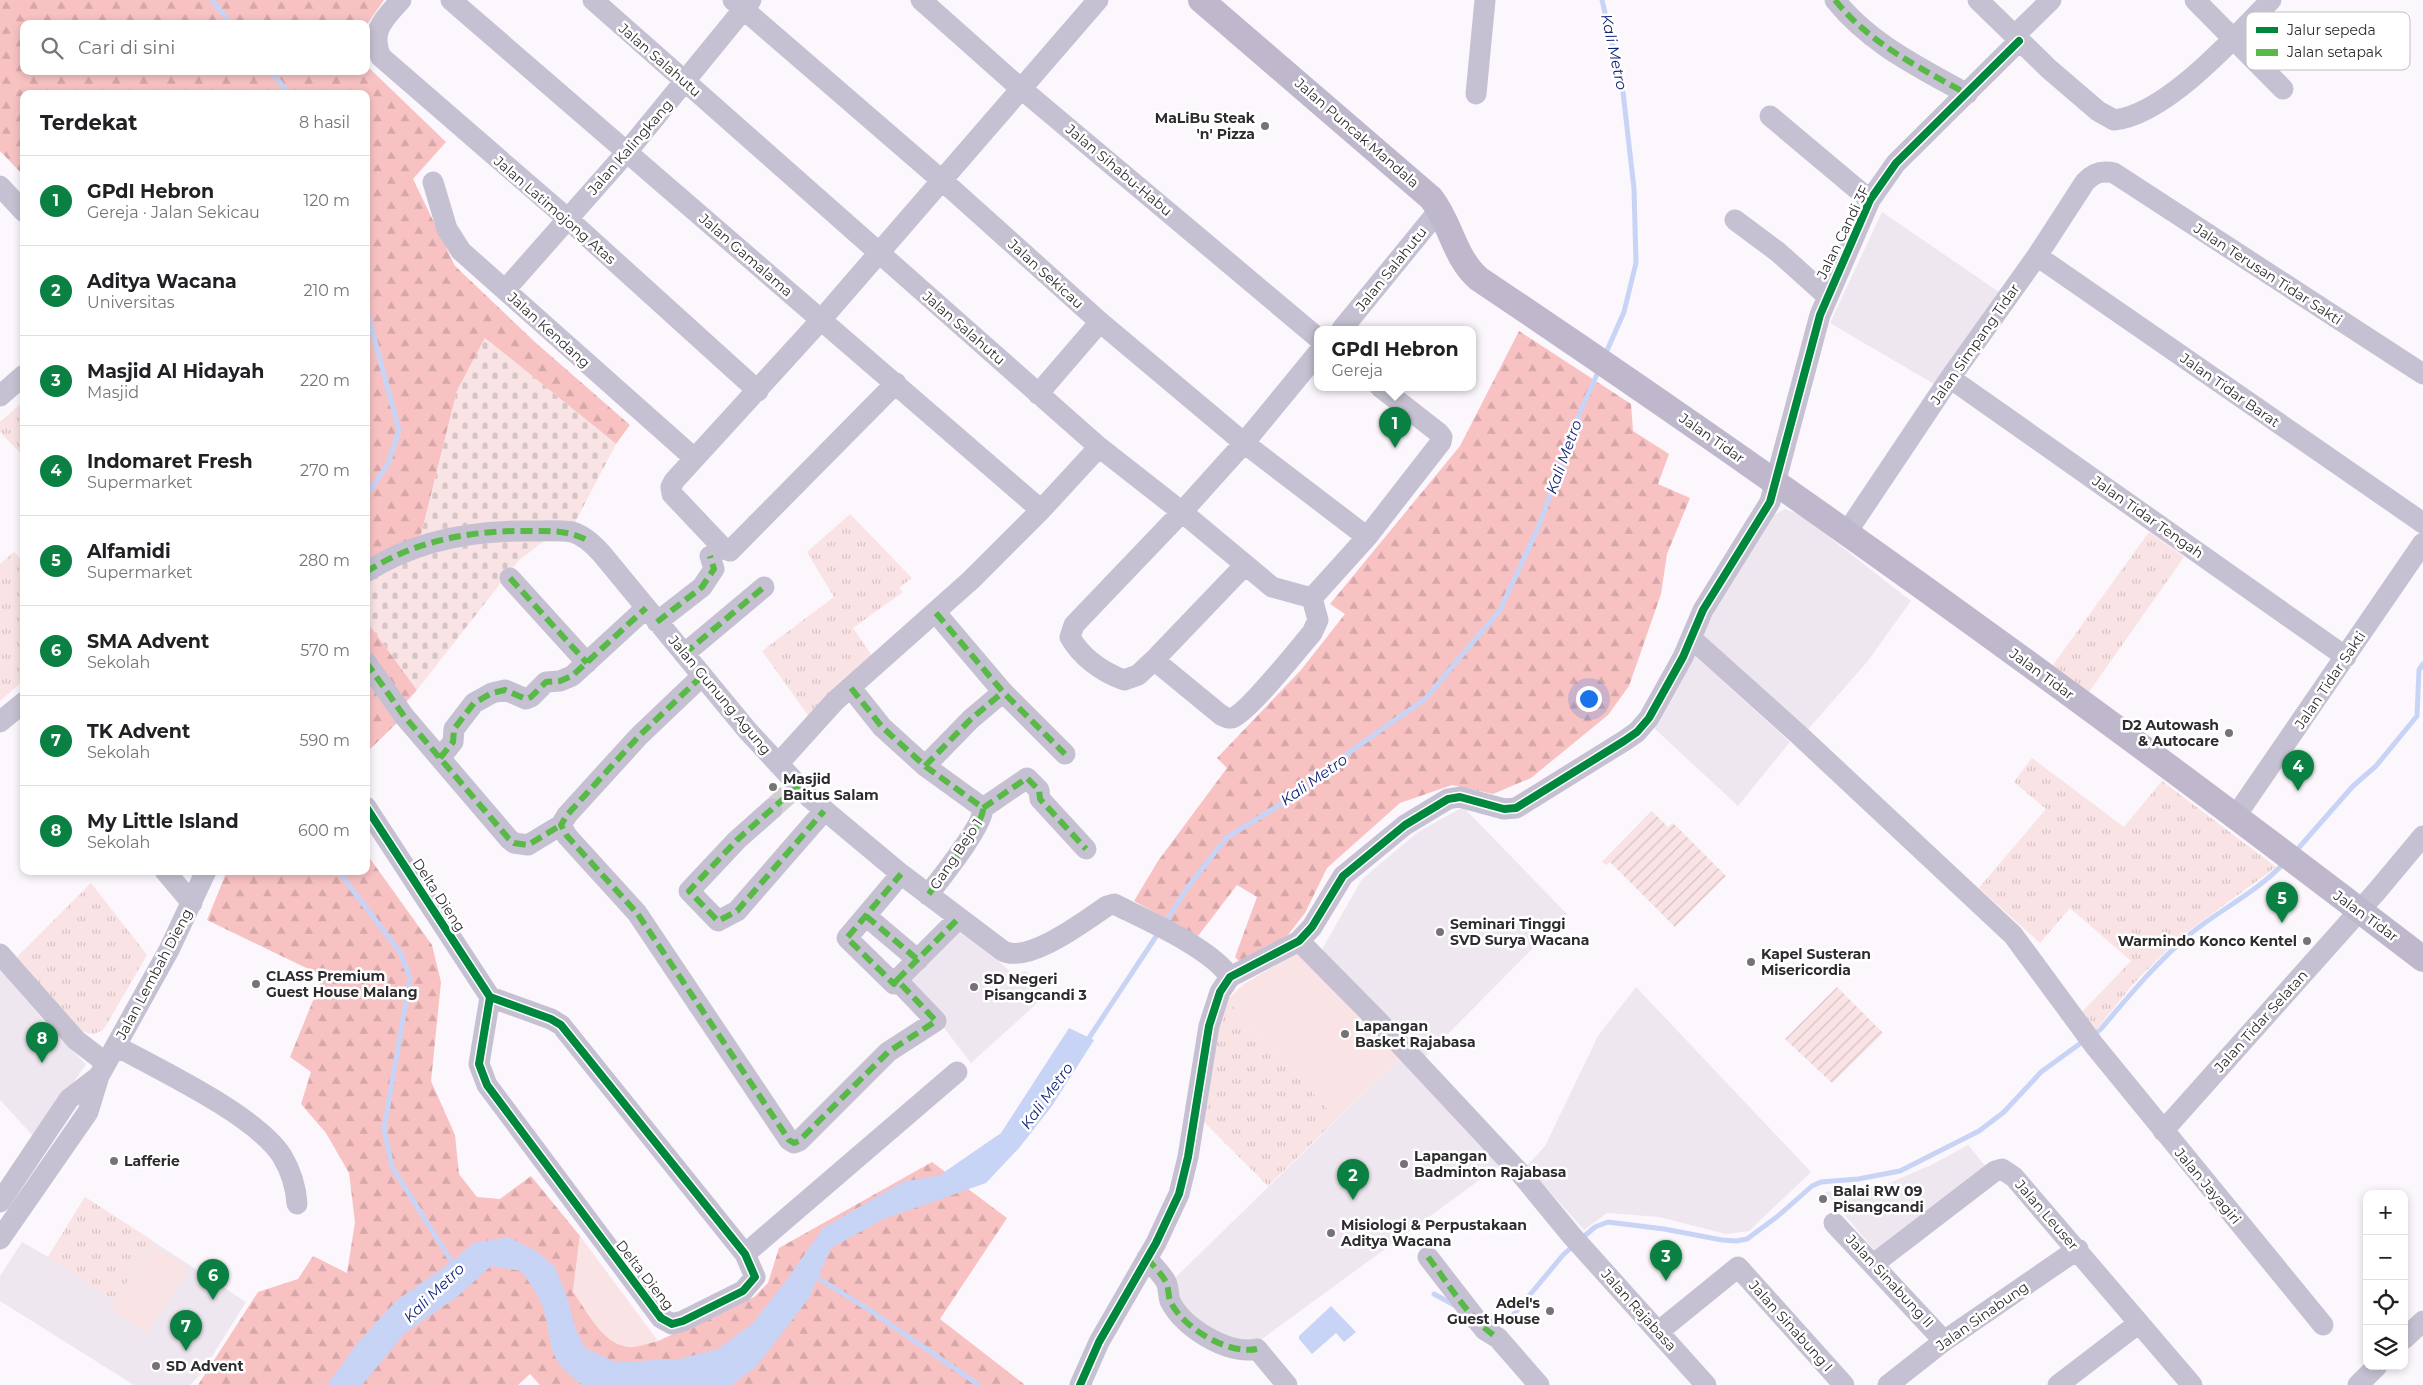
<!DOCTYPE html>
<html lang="id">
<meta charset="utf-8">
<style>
:root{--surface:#fff;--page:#f6f6f6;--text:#202124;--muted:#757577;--line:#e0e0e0;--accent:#0b8043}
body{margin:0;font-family:Montserrat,sans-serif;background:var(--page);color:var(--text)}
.controls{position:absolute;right:15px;bottom:15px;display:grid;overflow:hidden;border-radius:10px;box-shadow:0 2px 8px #0003}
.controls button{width:45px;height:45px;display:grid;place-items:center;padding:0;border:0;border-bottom:1px solid var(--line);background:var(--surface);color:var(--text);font:25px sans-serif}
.you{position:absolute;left:1588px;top:698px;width:18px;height:18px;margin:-12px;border:4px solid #fff;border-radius:50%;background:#1a73e8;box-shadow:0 0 0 8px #1a73e833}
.badge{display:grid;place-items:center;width:32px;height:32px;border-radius:50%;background:var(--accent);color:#fff;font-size:16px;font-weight:700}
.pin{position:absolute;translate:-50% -41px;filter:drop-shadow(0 1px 2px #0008)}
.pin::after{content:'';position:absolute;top:26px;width:18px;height:15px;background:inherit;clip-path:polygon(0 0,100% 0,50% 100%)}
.popup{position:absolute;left:1314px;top:326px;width:162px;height:65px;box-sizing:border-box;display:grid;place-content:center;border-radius:10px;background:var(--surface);filter:drop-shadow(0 1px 4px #0005);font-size:16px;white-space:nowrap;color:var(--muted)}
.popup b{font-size:19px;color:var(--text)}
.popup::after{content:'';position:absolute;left:50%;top:100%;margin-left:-10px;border:10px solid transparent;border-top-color:var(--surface)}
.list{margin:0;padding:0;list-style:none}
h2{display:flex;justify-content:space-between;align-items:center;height:65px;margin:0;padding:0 20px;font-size:21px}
h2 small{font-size:16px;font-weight:400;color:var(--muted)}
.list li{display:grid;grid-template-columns:32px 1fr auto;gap:15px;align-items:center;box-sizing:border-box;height:90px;padding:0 20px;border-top:1px solid var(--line)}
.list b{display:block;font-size:19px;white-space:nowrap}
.list p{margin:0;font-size:16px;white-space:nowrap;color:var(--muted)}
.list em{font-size:16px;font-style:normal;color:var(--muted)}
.icon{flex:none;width:28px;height:28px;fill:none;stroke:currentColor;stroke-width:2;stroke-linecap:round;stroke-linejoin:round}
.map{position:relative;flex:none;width:2423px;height:1385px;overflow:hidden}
.search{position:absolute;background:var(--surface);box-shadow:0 2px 8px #0003;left:20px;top:20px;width:350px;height:55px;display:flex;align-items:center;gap:12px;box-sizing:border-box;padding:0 18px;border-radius:10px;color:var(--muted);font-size:19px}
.panel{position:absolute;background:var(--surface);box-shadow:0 2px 8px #0003;left:20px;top:90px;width:350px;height:785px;border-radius:10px}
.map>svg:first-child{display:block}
.built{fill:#efe7f0}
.grass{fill:url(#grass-tufts)}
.forest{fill:url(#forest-firs)}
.cemetery{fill:url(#cemetery-stones)}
.park{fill:#f9e3e4}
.garden{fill:url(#garden-furrows)}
.water{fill:#c8d4f6}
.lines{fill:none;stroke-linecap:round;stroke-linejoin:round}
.stream{stroke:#c8d4f6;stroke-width:5}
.minor-tunnel{stroke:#d2ced3;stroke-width:21;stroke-dasharray:21 11;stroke-linecap:butt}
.minor{stroke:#c6c1d2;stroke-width:21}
.major{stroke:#bfb8cc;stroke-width:26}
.quiet{stroke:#58b947;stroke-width:6;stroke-dasharray:12 6;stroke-linecap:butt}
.cycleway-casing{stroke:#fff;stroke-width:11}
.cycleway{stroke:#00873e;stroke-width:8}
.poi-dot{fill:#767376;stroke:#fff;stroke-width:2}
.labels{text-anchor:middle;stroke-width:5;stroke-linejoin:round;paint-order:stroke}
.street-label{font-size:14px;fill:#2e2c2e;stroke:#fff}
.poi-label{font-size:14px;font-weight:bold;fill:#2e2c2e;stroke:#fff;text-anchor:start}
.water-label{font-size:15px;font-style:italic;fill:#122278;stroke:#fff}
.key{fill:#fff;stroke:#c0c0c0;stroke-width:1}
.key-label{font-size:14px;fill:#2e2c2e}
</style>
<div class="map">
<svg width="2423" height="1385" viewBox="0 0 2423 1385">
<defs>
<pattern id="grass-tufts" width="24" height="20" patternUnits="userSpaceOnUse" patternTransform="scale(1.25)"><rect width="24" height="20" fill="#f9e3e4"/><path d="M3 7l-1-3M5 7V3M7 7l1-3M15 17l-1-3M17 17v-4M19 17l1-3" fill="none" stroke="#d6c3c4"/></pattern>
<pattern id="forest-firs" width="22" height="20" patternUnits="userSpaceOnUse" patternTransform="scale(1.25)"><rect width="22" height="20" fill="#f8c2c3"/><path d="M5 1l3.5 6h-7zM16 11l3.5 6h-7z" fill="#d5a7a8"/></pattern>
<pattern id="cemetery-stones" width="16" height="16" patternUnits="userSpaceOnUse" patternTransform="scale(1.25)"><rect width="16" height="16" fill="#f9e3e4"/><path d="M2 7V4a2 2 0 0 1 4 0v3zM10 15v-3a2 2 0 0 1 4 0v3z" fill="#d6c3c4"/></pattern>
<pattern id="garden-furrows" width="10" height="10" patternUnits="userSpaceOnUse" patternTransform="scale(1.25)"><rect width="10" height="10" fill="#f9e3e4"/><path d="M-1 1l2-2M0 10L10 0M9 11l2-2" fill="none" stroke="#d6c3c4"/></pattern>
</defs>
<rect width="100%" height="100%" fill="#fbf7fc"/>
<path class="built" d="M1882,212L1999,292L1934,384L1830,323Z
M1785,509L1801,515L1911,601L1867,662L1804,734L1703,640V628L1771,516Z
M1689,656H1695L1790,742L1738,806L1653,727Z
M1463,807L1567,914L1425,1057L1321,951L1362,879L1418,832Z
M956,923L1014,975L1026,971L1046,995L971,1063L931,1011L901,979Z
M0,969L50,1028L86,1064L36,1139L0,1100Z
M1636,987L1811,1172L1749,1231L1726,1234L1659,1217L1607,1213L1584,1230L1527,1166L1545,1146L1598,1036Z
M1400,1058L1500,1165L1251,1347L1219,1340L1176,1299L1172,1281Z
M1968,1145L1988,1169L1877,1253L1825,1192L1882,1186L1931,1165Z
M85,1197L246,1302L201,1374L190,1385H134L0,1301V1276L22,1242L48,1257Z"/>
<path class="grass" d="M24,401V457L0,432V422Z
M850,514L912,578L899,588L903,592L853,628L874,659L810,718L762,651L834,597L807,552Z
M2149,532L2184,557L2089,692L2053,665Z
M14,552L24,562V680L0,701V564Z
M2032,758L2124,827L2162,781L2276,867L2179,938L2134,983L2096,1030L2082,1012L2131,961L2070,908L2040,943L1979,888L2046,809L2014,782Z
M91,883L147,955L104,1029C93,1036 87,1035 77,1027L17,957Z
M1227,1000L1337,1119L1268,1186L1200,1118L1223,1008Z
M85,1197L153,1241L115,1301L48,1257Z"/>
<path class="forest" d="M0,0H384L366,26V24H24V71H366V65L446,142L413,179L455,266L536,343L630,425L616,444L485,338L457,391L421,535L366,566V94H24V176L0,151Z
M1519,331L1631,404L1633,431L1669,454L1658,484L1690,498L1667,554L1661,594L1629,686L1608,715L1531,778L1493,794L1452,785L1400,803L1327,868L1305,913L1287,936L1240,962L1235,957L1257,897L1237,885L1198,936L1134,901L1158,861L1227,768L1217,758L1301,670L1345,614L1330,604L1460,446Z
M366,620L417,690L396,713L401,719L366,753Z
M366,853L432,945L441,982L431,1081L455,1135L459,1174L477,1197L500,1199L531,1176L580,1236L573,1292L629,1347L658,1341L754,1297L768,1283L779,1248L932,1162L1007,1218L940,1319L1025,1385H540L530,1374L518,1385H198L258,1292L298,1279L313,1256L347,1273L355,1222L349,1173L326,1133L301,1104L311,1072L290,1057L323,976L207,920L227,871H366Z"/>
<path class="cemetery" d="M485,338L616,444L571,530L421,535L457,391Z
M549,537L518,561L417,690L366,620V581L436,547Z"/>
<path class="park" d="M1300,951L1400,1058L1337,1119L1227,1000L1244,984Z
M580,1236L658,1341C649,1343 637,1348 627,1347C603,1344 586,1310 573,1292Z
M153,1245L189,1268L147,1333L111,1309Z"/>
<path class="garden" d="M1652,811L1668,827L1673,823L1726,876L1675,927L1610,862L1606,865L1602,862Z
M1837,987L1883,1033L1832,1083L1785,1039Z"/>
<path class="water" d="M1069,1028L1094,1040L1052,1106L1019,1148L986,1183L884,1219L831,1248L809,1298L756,1367L732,1385H583C544,1357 555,1348 543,1308C538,1294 529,1282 521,1271L491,1266L457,1297L405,1333L362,1385H327L359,1341L397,1300L454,1260L473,1243L508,1237L536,1251L555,1267L568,1300L575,1327L585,1348L615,1362L679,1359L718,1349L752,1324L788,1278L823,1228L902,1182L940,1175L1001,1133Z
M1331,1306L1356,1332L1344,1342L1336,1333L1312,1354L1299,1339V1336Z"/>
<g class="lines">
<path class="stream" d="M212,0L231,24
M1602,0L1623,92L1634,189L1636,263L1624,312L1605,355
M271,71L289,94
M366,308L399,430L388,464L366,496
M2295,852L2353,786L2376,766L2417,716L2419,670L2423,664
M338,871L400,952L410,978L384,1129L392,1167L455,1267
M1165,923L1188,887L1226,838L1294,796L1351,751L1425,699L1500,610L1538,528L1581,410L1599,370
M2092,1035L2100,1030C2128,997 2156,963 2189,935C2219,910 2256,893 2284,863
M1085,1044L1159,932
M1581,1239L1595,1227L1608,1222L1664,1229L1722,1240L1736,1241L1747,1239L1778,1216L1812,1186L1821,1182L1858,1179L1900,1171L1979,1131L2004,1112L2041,1072L2085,1040
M813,1275L871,1311L979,1385
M1434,1294L1456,1306
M1487,1319L1498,1324L1509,1320L1563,1255L1574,1245"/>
<path class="minor-tunnel" d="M772,809L795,788"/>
<path class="minor" d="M401,0C385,18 369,31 381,57L568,219L758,391
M451,0L1041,510
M593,0L1099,447L1182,512L1244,443L1318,353
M733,0L954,191L1100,322L1244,443L1367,537
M921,0L1011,80L1318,338
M1835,0C1870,44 1919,67 1967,94
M1978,0L2049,69L2098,111L2114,120C2166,115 2235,37 2271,0
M2195,0L2283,89
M2014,36L2051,0
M1476,94L1485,0
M1770,116L1870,200
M433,182L447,229L461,251L694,458
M0,186L24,212
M1735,220L1778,252L1827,296
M2037,256L2423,523
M505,290L626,153L751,0
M1342,329L1440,209
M1950,378L2346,657
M896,383L730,551L724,549L672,494L671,487L674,481L820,321L1098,0
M1038,394L1100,322
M0,396L24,375
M1847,532L1950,378L2037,256L2085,182C2093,173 2102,170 2114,173L2423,374
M366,572C416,540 472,530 530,531C543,531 559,530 572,532C584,535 594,545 602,554L747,730L810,798L901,874L1003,951C1029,964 1086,920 1107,906L1114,904C1146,920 1211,948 1230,977
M510,578L587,663
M1312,598L1318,620L1312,633C1299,648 1247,714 1232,718C1227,719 1225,717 1221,715L1154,660L1138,675L1124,680C1102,672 1081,657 1070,637L1074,625L1182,512L1272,587L1312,598L1367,537L1441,442L1442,437L1439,433L1380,387
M936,613L1003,692L1065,754
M657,622L702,587L714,569L710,556
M1691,638L1798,734L2013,935L2094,1045L2323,1325
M684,654L764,587
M1154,660L1245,565
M366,662L404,716L509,839L514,843L528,845L561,825
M702,676L639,736L567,815L561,825L567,836L637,913L789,1140L794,1143L799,1141L888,1052L936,1021L897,980L959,918
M851,688L882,727L925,766L983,808C984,825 940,879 928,895
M0,722L24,702
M440,758L453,742L454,729L474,703L492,693L505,690L526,699L531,697L546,682L560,681L572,676L646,608
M778,764L835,701L971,580L1041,510L1099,447
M925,766L971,719L1003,692
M366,807L490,997L479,1064L487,1085L661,1318L672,1324L683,1321L743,1291L755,1277L745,1254L561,1025L551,1019L490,997
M983,808L1027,778L1039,790L1040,799L1086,849
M772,809L737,840L689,891L718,921L737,911L824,811
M2235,817L2423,543
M165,871L192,903
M866,916L918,960
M1299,941L1380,1023L1521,1174L1572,1236L1706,1385
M0,954L76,1040L106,1063
M897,980L894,984L847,938L901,874
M116,1046C160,1070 257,1116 282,1156C291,1171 296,1187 297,1204
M2163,1131L2377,891L2423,836
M0,1202L69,1099L99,1076
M1834,1223L1944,1341
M0,1239L88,1112L99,1076L169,950L206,871
M745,1254L957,1072
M1428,1257L1476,1319L1485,1330L1498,1338L1539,1385
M1147,1258C1153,1266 1162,1274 1166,1282C1169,1288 1168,1295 1170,1301C1183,1328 1228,1355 1257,1349L1287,1385
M1875,1263L1995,1171L2002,1169L2014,1177L2192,1385
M1658,1332L1738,1267L1844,1385
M2404,1339L2423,1321
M1080,1385L1099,1342L1156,1243L1179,1194L1188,1157L1209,1026L1220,992L1230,977L1299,941L1312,927L1343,876L1405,825L1448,799L1460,797L1504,809L1516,808L1624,741L1637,732L1649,718L1683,657L1703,610L1770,502L1820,315L1870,200L1896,163L2019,41
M1888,1385L1944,1341L2078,1249
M2058,1385L2139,1323
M2358,1385L2377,1366"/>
<path class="major" d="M1201,0L1431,198C1451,223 1454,258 1479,279C1801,495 2116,723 2423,959"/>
<path class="quiet" d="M1835,0C1870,44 1919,67 1967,94
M366,572C416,540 472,530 530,531C553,531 568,530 589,541
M510,578L587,663
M936,613L1003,692L1065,754
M657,622L702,587L714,569L710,556
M684,654L764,587
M366,662L404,716L509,839L514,843L528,845L561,825
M702,676L639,736L567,815L561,825L567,836L637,913L789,1140L794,1143L799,1141L888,1052L936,1021L897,980L959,918
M851,688L882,727L925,766L983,808C984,825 940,879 928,895
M440,758L453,742L454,729L474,703L492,693L505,690L526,699L531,697L546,682L560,681L572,676L646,608
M925,766L971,719L1003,692
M799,785L737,840L689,891L718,921L737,911L824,811
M983,808L1027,778L1039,790L1040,799L1086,849
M866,916L918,960
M897,980L894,984L847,938L901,874
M1428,1257C1449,1284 1469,1320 1498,1338
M1147,1258C1153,1266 1162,1274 1166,1282C1169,1288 1168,1295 1170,1301C1183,1328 1228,1355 1257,1349"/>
<g class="cycleway-casing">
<path id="cycleway" d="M366,807L490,997L479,1064L487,1085L661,1318L672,1324L683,1321L743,1291L755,1277L745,1254L561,1025L551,1019L490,997
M1080,1385L1099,1342L1156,1243L1179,1194L1188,1157L1209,1026L1220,992L1230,977L1299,941L1312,927L1343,876L1405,825L1448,799L1460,797L1504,809L1516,808L1624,741L1637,732L1649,718L1683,657L1703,610L1770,502L1820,315L1870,200L1896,163L2019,41"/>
</g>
<use href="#cycleway" class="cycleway"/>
</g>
<g class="poi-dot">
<circle cx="1265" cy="126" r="5"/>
<circle cx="2229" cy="733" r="5"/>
<circle cx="773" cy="787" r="5"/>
<circle cx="1440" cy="932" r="5"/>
<circle cx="2307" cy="941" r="5"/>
<circle cx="1751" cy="962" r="5"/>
<circle cx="256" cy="984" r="5"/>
<circle cx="974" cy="987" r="5"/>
<circle cx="1345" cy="1034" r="5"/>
<circle cx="114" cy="1161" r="5"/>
<circle cx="1404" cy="1164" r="5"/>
<circle cx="1823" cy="1199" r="5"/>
<circle cx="1331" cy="1233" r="5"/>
<circle cx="1550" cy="1311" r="5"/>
<circle cx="156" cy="1366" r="5"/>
</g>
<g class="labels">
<g class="street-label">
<text transform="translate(660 60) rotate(41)" y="5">Jalan Salahutu</text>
<text transform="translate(1357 133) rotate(41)" y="5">Jalan Puncak Mandala</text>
<text transform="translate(630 147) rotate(-49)" y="5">Jalan Kalingkang</text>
<text transform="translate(1119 170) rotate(40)" y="5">Jalan Sihabu-Habu</text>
<text transform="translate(555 210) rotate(41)" y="5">Jalan Latimojong Atas</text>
<text transform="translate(1843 232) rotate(-64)" y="5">Jalan Candi 3F</text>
<text transform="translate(746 255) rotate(41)" y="5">Jalan Gamalama</text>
<text transform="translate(1391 269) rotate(-51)" y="5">Jalan Salahutu</text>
<text transform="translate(1046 274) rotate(42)" y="5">Jalan Sekicau</text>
<text transform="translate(2268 274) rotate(33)" y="5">Jalan Terusan Tidar Sakti</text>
<text transform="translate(964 328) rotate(41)" y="5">Jalan Salahutu</text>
<text transform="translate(549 330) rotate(42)" y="5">Jalan Kendang</text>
<text transform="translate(1975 344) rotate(-55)" y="5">Jalan Simpang Tidar</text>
<text transform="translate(2230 390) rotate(35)" y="5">Jalan Tidar Barat</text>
<text transform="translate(1712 438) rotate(35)" y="5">Jalan Tidar</text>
<text transform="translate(2148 517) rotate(35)" y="5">Jalan Tidar Tengah</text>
<text transform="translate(2042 674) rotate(36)" y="5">Jalan Tidar</text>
<text transform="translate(2330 680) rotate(-56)" y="5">Jalan Tidar Sakti</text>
<text transform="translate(720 695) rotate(50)" y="5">Jalan Gunung Agung</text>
<text transform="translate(956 854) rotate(-56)" y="5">Gang Bejo 1</text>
<text transform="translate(439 895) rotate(57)" y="5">Delta Dieng</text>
<text transform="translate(2366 916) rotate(36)" y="5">Jalan Tidar</text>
<text transform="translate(154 974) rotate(-62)" y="5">Jalan Lembah Dieng</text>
<text transform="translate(2261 1021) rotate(-48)" y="5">Jalan Tidar Selatan</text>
<text transform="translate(2208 1186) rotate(50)" y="5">Jalan Jayagiri</text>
<text transform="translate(2047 1215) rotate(49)" y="5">Jalan Leuser</text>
<text transform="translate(645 1275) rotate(52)" y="5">Delta Dieng</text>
<text transform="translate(1890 1281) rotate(47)" y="5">Jalan Sinabung II</text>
<text transform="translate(1639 1310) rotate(48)" y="5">Jalan Rajabasa</text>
<text transform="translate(1982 1316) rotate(-35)" y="5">Jalan Sinabung</text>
<text transform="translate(1791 1326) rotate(48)" y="5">Jalan Sinabung I</text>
</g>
<g class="poi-label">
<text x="1255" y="123" text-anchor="end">MaLiBu Steak<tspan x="1255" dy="16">'n' Pizza</tspan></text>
<text x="2219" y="730" text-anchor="end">D2 Autowash<tspan x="2219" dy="16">&amp; Autocare</tspan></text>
<text x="783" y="784">Masjid<tspan x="783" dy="16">Baitus Salam</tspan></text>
<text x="1450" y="929">Seminari Tinggi<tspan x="1450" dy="16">SVD Surya Wacana</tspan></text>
<text x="2297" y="946" text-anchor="end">Warmindo Konco Kentel</text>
<text x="1761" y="959">Kapel Susteran<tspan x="1761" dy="16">Misericordia</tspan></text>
<text x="266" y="981">CLASS Premium<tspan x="266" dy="16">Guest House Malang</tspan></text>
<text x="984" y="984">SD Negeri<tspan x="984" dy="16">Pisangcandi 3</tspan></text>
<text x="1355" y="1031">Lapangan<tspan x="1355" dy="16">Basket Rajabasa</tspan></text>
<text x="1414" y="1161">Lapangan<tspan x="1414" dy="16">Badminton Rajabasa</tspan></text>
<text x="124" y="1166">Lafferie</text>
<text x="1833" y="1196">Balai RW 09<tspan x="1833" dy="16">Pisangcandi</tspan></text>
<text x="1341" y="1230">Misiologi &amp; Perpustakaan<tspan x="1341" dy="16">Aditya Wacana</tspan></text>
<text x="1540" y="1308" text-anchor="end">Adel's<tspan x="1540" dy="16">Guest House</tspan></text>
<text x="166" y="1371">SD Advent</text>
</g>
<g class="water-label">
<text transform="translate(1614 52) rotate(78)" y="5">Kali Metro</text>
<text transform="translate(1564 457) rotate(-70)" y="5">Kali Metro</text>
<text transform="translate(1314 780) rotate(-35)" y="5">Kali Metro</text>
<text transform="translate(1047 1096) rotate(-54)" y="5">Kali Metro</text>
<text transform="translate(434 1293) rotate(-44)" y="5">Kali Metro</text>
</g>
</g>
<rect x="2246" y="12" width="164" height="58" rx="8" class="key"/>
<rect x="2256" y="27" width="22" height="6" fill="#00873e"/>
<rect x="2256" y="49" width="22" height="7" fill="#58b947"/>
<g class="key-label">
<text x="2287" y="35">Jalur sepeda</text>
<text x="2287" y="57">Jalan setapak</text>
</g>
</svg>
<div class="controls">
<button>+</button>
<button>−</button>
<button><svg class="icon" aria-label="locate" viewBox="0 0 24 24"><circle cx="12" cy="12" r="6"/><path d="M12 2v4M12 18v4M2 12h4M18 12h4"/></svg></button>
<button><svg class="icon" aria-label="layers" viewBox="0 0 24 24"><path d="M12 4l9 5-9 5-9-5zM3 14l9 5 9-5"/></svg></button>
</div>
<div class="you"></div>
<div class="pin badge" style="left:1395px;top:448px">1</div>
<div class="popup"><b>GPdI Hebron</b>Gereja</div>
<div class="pin badge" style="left:1353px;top:1200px">2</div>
<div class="pin badge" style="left:1666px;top:1281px">3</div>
<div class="pin badge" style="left:2298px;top:791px">4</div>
<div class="pin badge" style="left:2282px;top:923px">5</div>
<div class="pin badge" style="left:213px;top:1300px">6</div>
<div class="pin badge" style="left:186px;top:1351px">7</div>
<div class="pin badge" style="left:42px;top:1063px">8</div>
<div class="search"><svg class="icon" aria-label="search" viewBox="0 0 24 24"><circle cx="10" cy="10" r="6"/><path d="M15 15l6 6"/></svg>Cari di sini</div>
<section class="panel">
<h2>Terdekat<small>8 hasil</small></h2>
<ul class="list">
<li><span class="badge">1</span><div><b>GPdI Hebron</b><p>Gereja · Jalan Sekicau</p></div><em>120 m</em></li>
<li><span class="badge">2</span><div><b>Aditya Wacana</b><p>Universitas</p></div><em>210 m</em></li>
<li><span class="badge">3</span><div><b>Masjid Al Hidayah</b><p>Masjid</p></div><em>220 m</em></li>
<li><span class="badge">4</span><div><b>Indomaret Fresh</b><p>Supermarket</p></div><em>270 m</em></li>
<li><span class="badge">5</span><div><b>Alfamidi</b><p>Supermarket</p></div><em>280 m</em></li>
<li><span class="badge">6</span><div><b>SMA Advent</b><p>Sekolah</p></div><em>570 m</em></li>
<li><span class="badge">7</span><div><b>TK Advent</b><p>Sekolah</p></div><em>590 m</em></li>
<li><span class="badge">8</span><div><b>My Little Island</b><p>Sekolah</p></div><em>600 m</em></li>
</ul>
</section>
</div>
